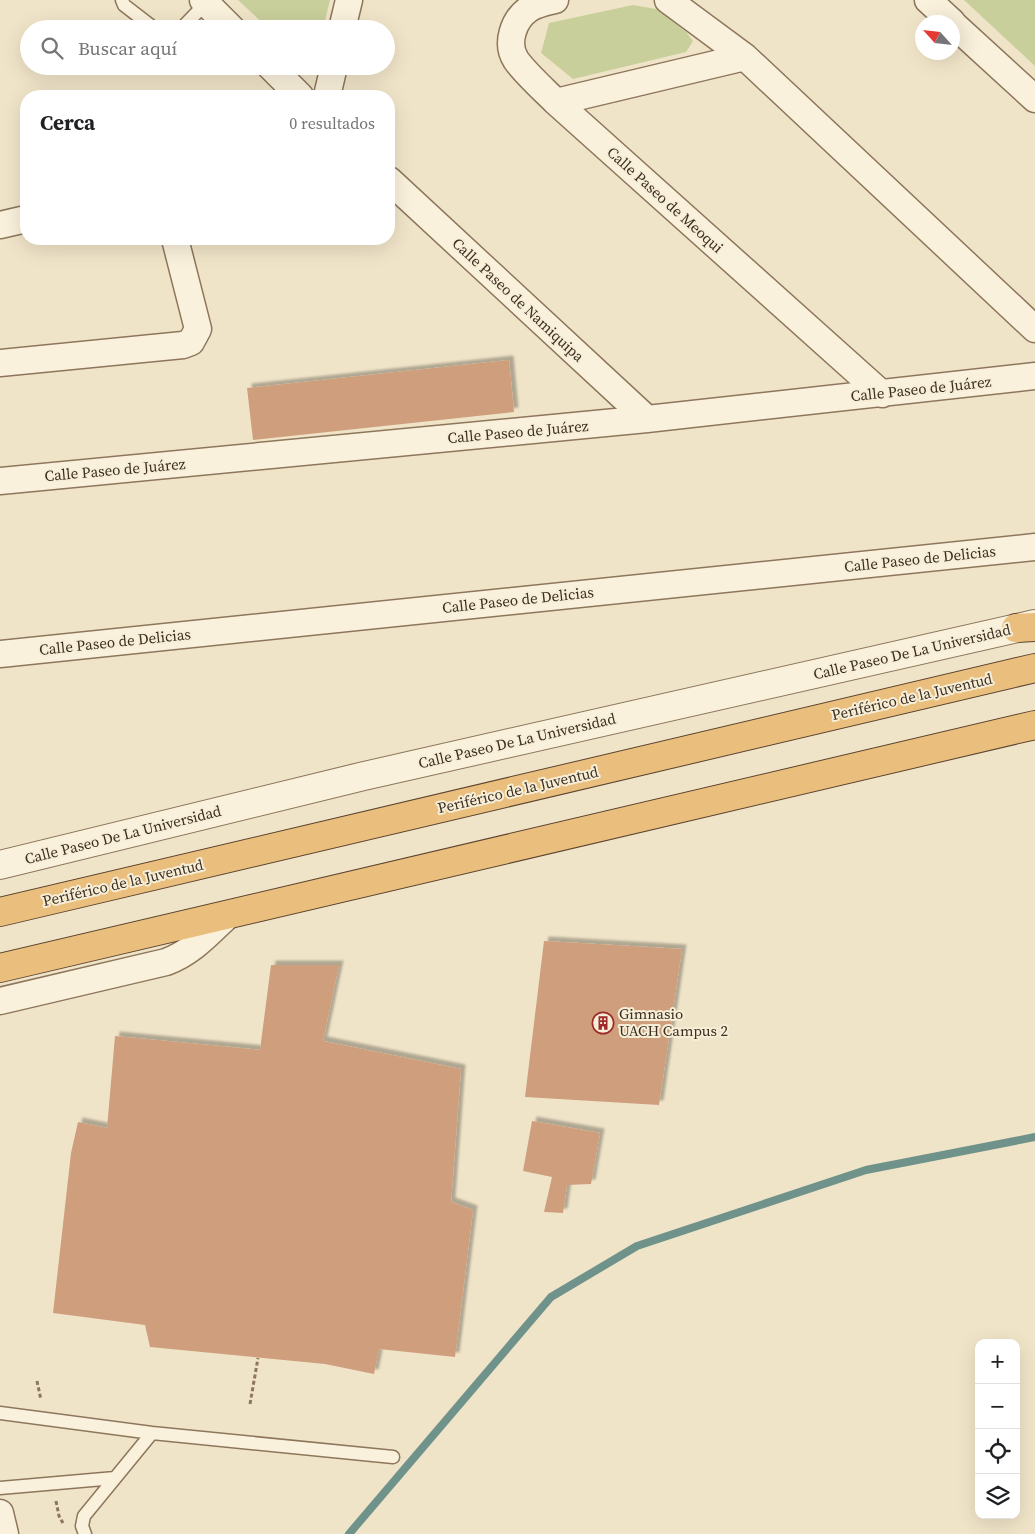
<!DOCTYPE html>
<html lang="es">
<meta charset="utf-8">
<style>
:root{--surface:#fff;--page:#f2f2f2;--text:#202124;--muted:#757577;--line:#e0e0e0}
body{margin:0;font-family:"Source Serif 4",serif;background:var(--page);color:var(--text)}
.controls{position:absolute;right:15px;bottom:15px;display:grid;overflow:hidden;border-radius:10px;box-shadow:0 5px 20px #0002}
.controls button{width:45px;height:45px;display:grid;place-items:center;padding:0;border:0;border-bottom:1px solid var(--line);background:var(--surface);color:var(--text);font:25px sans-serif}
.compass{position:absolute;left:915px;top:15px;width:45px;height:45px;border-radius:50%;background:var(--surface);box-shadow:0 5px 20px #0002;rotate:297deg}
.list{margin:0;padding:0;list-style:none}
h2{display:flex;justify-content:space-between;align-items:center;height:65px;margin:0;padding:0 20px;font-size:21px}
h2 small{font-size:16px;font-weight:400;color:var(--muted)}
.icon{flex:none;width:28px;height:28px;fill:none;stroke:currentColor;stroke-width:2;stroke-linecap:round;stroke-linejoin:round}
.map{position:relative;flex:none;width:1035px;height:1534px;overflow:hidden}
.search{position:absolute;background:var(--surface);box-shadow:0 5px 20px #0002;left:20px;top:20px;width:375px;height:55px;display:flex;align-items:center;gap:12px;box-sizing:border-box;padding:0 18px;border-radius:28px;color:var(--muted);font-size:19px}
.panel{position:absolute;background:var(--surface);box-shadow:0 5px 20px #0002;left:20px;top:90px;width:375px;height:155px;border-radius:20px}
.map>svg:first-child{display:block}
.green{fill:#c9cf9b}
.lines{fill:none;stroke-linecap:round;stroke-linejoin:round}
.stream{stroke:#6f938a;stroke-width:8}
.building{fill:#cf9f7d;filter:url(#shadow)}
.service-casing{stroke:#8d765c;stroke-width:15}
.minor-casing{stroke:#8d765c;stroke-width:29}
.tertiary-casing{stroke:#8d765c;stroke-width:30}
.trunk-casing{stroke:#5b4430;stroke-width:30}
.path{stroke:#8d765c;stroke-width:3;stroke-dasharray:4 2.5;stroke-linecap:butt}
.service{stroke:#faf1dc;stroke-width:12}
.minor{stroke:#faf1dc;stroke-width:26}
.tertiary{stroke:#faf1dc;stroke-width:28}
.trunk{stroke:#eabe7c;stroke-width:28}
.labels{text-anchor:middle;stroke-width:4;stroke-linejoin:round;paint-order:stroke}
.street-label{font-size:15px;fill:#3d2e20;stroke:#f7eed8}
.poi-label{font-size:15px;fill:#3d2e20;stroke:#f7eed8;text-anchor:start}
</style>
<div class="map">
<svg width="1035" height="1534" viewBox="0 0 1035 1534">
<defs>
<filter id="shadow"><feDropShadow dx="4.5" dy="-4.5" stdDeviation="1" flood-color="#0004"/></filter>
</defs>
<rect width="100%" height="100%" fill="#f0e4c8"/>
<path class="green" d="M238,0H330L323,29H269Z
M964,0H1035V66Z
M633,5L656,9L686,32L693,41L686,52L573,79L541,53L549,23Z"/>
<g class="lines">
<path class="stream" d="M349,1534L551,1297L637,1246L866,1170L1035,1137"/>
</g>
<path class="building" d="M509,360L514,412L253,440L247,388Z
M544,941L682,949L659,1105L525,1097Z
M271,965H339L323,1041L461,1069L451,1202L473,1210L455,1357L379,1349L374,1374L325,1364L150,1347L145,1325L53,1313L71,1153L78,1122L107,1128L115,1036L260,1050Z
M532,1121L600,1133L591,1184L567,1185L563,1213L544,1212L552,1177L523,1171Z"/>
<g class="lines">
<g class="service-casing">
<path id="service" d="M122,0L124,5L155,29
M181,29L206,3
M0,1413L152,1433L393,1457
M0,1488L115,1478
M85,1534L82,1526L84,1516L152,1433"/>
</g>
<g class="minor-casing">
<path id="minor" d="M203,0L232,29
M555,0C547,2 536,4 529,9C514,19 505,43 516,60C525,73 544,90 556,102L882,394
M668,0L745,57L1035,329
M928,0L952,22
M952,23L1035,99
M342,29L349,0
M270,66L300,96
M327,96L334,66
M556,102L745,57
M389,180L647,419
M0,225L26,219
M0,363L183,345L191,342L198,329L175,239
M0,481L647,419L1035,376
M0,654L1035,547
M0,1001L166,962C191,953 208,934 227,916
M0,1513L5,1534"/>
</g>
<g class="tertiary-casing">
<path id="tertiary" d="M0,865L364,776L1035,624"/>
</g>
<g class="trunk-casing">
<path id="trunk" d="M1016,628L1035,627
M0,912L1035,668
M0,968L1035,725"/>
</g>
<path class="path" d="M37,1381L41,1400
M250,1404L258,1358
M56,1501L59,1516L63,1523"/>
<use href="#service" class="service"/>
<use href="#minor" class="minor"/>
<use href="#tertiary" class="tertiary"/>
<use href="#trunk" class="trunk"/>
</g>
<defs>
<g id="building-ring" transform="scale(1.125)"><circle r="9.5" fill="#f7eed8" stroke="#9e2a2b" stroke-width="1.5"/><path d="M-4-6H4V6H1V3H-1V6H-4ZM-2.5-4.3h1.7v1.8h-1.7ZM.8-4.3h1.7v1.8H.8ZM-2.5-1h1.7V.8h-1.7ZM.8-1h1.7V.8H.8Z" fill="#9e2a2b"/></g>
</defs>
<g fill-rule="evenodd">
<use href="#building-ring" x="603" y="1023"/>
</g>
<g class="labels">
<g class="street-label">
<text transform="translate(665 200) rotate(42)" y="5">Calle Paseo de Meoqui</text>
<text transform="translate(518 300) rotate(43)" y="5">Calle Paseo de Namiquipa</text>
<text transform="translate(921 389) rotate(-6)" y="5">Calle Paseo de Juárez</text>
<text transform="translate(518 432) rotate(-5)" y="5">Calle Paseo de Juárez</text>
<text transform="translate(115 470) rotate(-5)" y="5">Calle Paseo de Juárez</text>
<text transform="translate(920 559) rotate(-6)" y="5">Calle Paseo de Delicias</text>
<text transform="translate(518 600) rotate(-6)" y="5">Calle Paseo de Delicias</text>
<text transform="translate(115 642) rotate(-6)" y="5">Calle Paseo de Delicias</text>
<text transform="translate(912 652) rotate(-13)" y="5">Calle Paseo De La Universidad</text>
<text transform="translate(912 697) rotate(-13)" y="5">Periférico de la Juventud</text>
<text transform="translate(517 741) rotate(-13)" y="5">Calle Paseo De La Universidad</text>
<text transform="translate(518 790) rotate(-13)" y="5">Periférico de la Juventud</text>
<text transform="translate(123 835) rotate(-14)" y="5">Calle Paseo De La Universidad</text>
<text transform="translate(123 883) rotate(-13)" y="5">Periférico de la Juventud</text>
</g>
<g class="poi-label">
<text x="619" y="1019">Gimnasio<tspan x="619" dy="17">UACH Campus 2</tspan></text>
</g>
</g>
</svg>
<div class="controls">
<button>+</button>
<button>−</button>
<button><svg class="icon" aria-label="locate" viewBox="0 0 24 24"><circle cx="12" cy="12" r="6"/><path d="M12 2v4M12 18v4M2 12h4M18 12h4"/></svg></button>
<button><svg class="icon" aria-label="layers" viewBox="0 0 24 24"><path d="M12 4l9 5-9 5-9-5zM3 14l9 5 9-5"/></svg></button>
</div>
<svg class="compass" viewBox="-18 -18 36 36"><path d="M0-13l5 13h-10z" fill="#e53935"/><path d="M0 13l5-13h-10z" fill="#757577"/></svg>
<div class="search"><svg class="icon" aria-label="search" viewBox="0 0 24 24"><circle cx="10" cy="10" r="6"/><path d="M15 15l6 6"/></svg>Buscar aquí</div>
<section class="panel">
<h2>Cerca<small>0 resultados</small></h2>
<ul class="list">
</ul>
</section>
</div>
